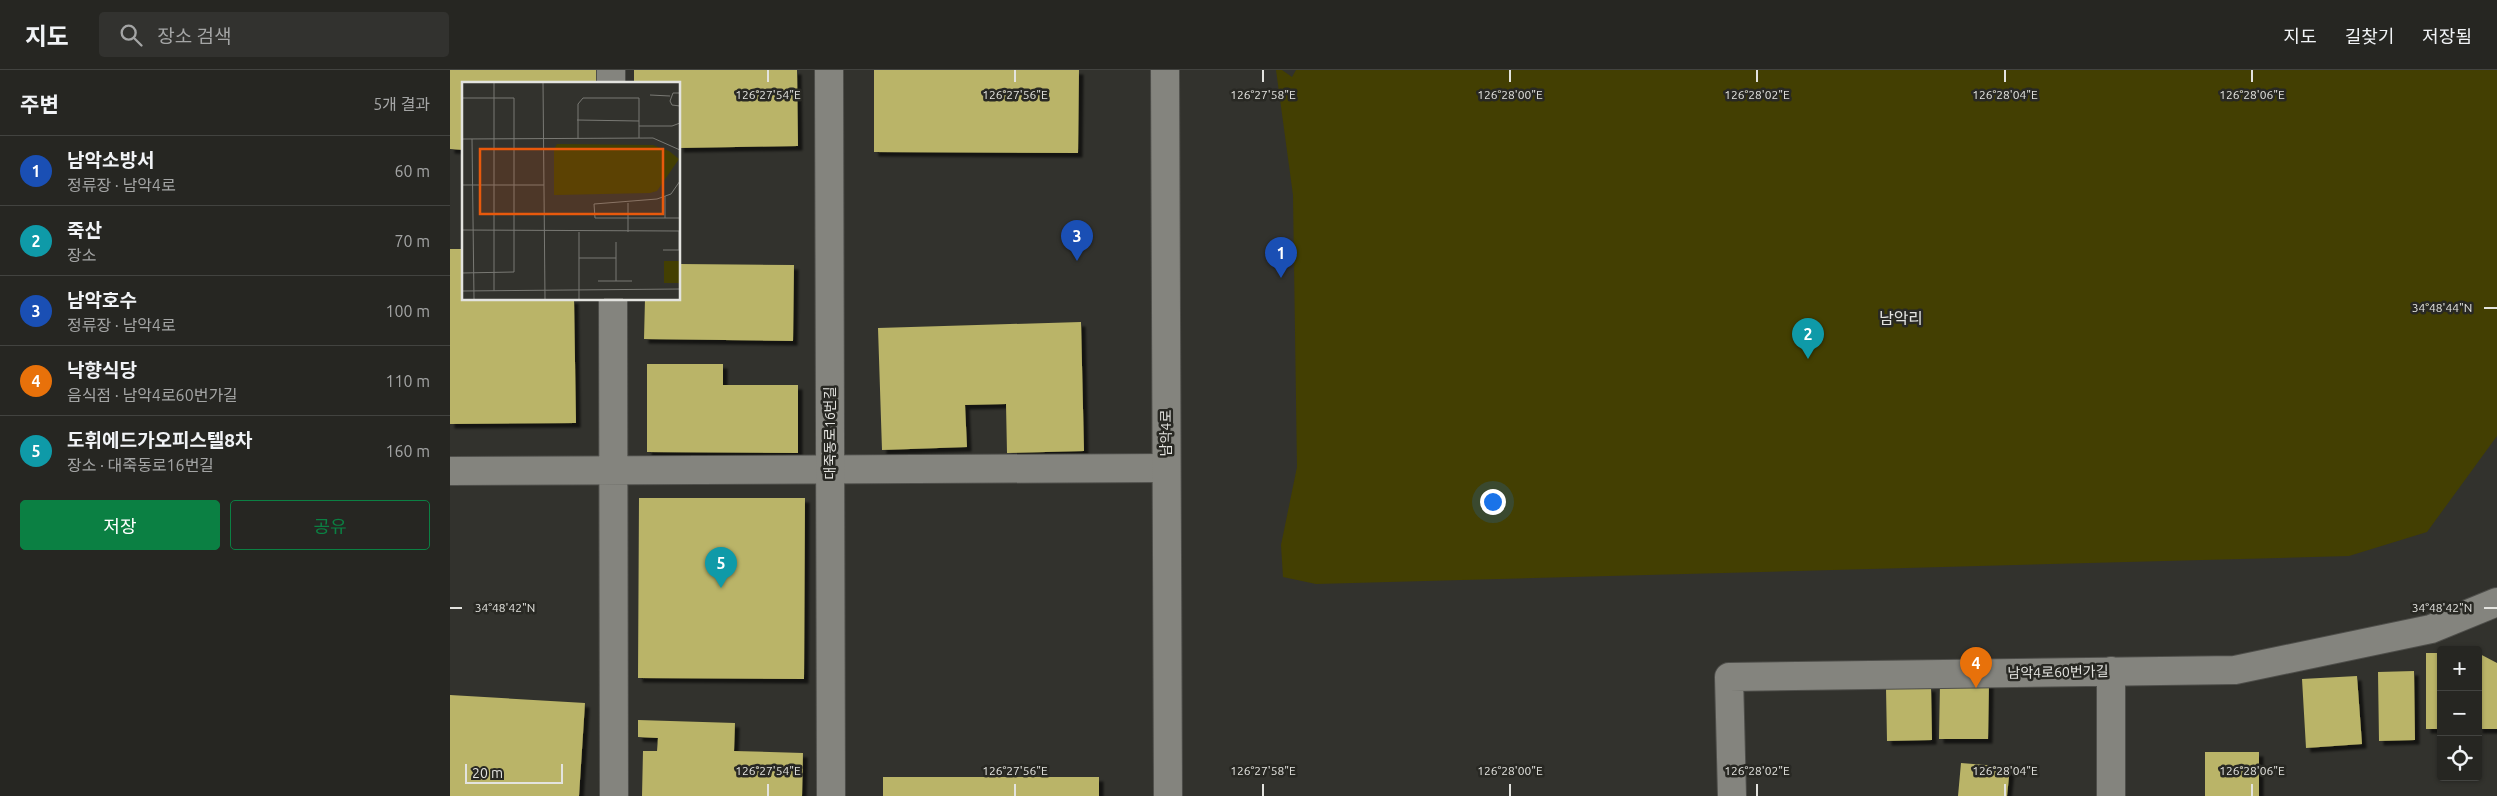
<!DOCTYPE html>
<html lang="ko">
<meta charset="utf-8">
<style>
:root{--surface:#262622;--page:#32322f;--text:#f1f3f6;--muted:#a4a5a5;--line:#424340;--accent:#0b8043}
body{margin:0;font-family:Ubuntu,"Noto Sans KR",sans-serif;background:var(--page);color:var(--text)}
.controls{position:absolute;right:15px;bottom:15px;display:grid;overflow:hidden;border-radius:5px;box-shadow:0 1px 4px #0004}
.controls button{width:45px;height:45px;display:grid;place-items:center;padding:0;border:0;border-bottom:1px solid var(--line);background:var(--surface);color:var(--text);font:25px sans-serif}
.scale{position:absolute;left:15px;bottom:12px;width:98px;box-sizing:border-box;padding-left:5px;border:2px solid #e3e3df;border-top:0;font-size:14px;line-height:18px;white-space:nowrap;color:#e3e3df;-webkit-text-stroke:4px #282823;paint-order:stroke}
.you{position:absolute;left:1042px;top:431px;width:18px;height:18px;margin:-12px;border:4px solid #fff;border-radius:50%;background:#1a73e8;box-shadow:0 0 0 8px #1a73e833}
.badge{display:grid;place-items:center;width:32px;height:32px;border-radius:50%;background:var(--accent);color:#fff;font-size:16px;font-weight:700}
.pin{position:absolute;translate:-50% -41px;filter:drop-shadow(0 1px 2px #0008)}
.pin::after{content:'';position:absolute;top:26px;width:18px;height:15px;background:inherit;clip-path:polygon(0 0,100% 0,50% 100%)}
.list{margin:0;padding:0;list-style:none}
h2{display:flex;justify-content:space-between;align-items:center;height:65px;margin:0;padding:0 20px;font-size:21px}
h2 small{font-size:16px;font-weight:400;color:var(--muted)}
.list li{display:grid;grid-template-columns:32px 1fr auto;gap:15px;align-items:center;box-sizing:border-box;height:70px;padding:0 20px;border-top:1px solid var(--line)}
.list b{display:block;font-size:19px;white-space:nowrap}
.list p{margin:0;font-size:16px;white-space:nowrap;color:var(--muted)}
.list em{font-size:16px;font-style:normal;color:var(--muted)}
.actions{display:flex;gap:10px;padding:15px 20px}
.actions a{flex:1;padding:11px 0;border:1px solid var(--accent);border-radius:5px;text-align:center;font-size:18px;color:var(--accent)}
.actions .main{background:var(--accent);color:#fff}
.icon{flex:none;width:28px;height:28px;fill:none;stroke:currentColor;stroke-width:2;stroke-linecap:round;stroke-linejoin:round}
.map{position:relative;flex:none;width:2047px;height:726px;overflow:hidden}
header{display:flex;align-items:center;gap:30px;box-sizing:border-box;height:70px;padding:0 25px;background:var(--surface);border-bottom:1px solid var(--line)}
header strong{font-size:24px}
nav{display:flex;gap:28px;margin-inline-start:auto;font-size:18px}
.search{width:350px;height:45px;background:var(--page);display:flex;align-items:center;gap:12px;box-sizing:border-box;padding:0 18px;border-radius:5px;color:var(--muted);font-size:19px}
main{display:flex}
aside{flex:1;background:var(--surface)}
.map>svg:first-child{display:block}
.green{fill:#433f02}
.building{fill:#bab467;filter:url(#shadow)}
.lines{fill:none;stroke-linecap:round;stroke-linejoin:round}
.pedestrian-casing{stroke:#4e4e4a;stroke-width:30}
.minor-casing{stroke:#4e4e4a;stroke-width:30}
.tertiary-casing{stroke:#4e4e4a;stroke-width:30}
.pedestrian{stroke:#84847e;stroke-width:28}
.minor{stroke:#84847e;stroke-width:28}
.tertiary{stroke:#84847e;stroke-width:28}
.ticks{fill:none;stroke:#e3e3df;stroke-width:2}
.labels{text-anchor:middle;stroke-width:5;stroke-linejoin:round;paint-order:stroke}
.street-label{font-size:14px;fill:#e3e3df;stroke:#282823}
.quarter-label{font-size:16px;fill:#e3e3df;stroke:#282823}
.inset-road{fill:none;stroke:#797974;stroke-width:1}
.view{fill:#e8590c;fill-opacity:0.15;stroke:#e8590c;stroke-width:2.5}
.inset-edge{fill:none;stroke:#e3e3df;stroke-width:2.5}
.ticks-label{font-size:12px;text-anchor:middle;fill:#e3e3df;stroke:#282823;stroke-width:5;stroke-linejoin:round;paint-order:stroke}
</style>
<header>
<strong>지도</strong>
<div class="search"><svg class="icon" aria-label="search" viewBox="0 0 24 24"><circle cx="10" cy="10" r="6"/><path d="M15 15l6 6"/></svg>장소 검색</div>
<nav><a>지도</a><a>길찾기</a><a>저장됨</a></nav>
</header>
<main>
<aside>
<h2>주변<small>5개 결과</small></h2>
<ul class="list">
<li><span class="badge" style="background:#1a4fb4">1</span><div><b>남악소방서</b><p>정류장 · 남악4로</p></div><em>60 m</em></li>
<li><span class="badge" style="background:#0f9aa8">2</span><div><b>죽산</b><p>장소</p></div><em>70 m</em></li>
<li><span class="badge" style="background:#1a4fb4">3</span><div><b>남악호수</b><p>정류장 · 남악4로</p></div><em>100 m</em></li>
<li><span class="badge" style="background:#e8710a">4</span><div><b>낙향식당</b><p>음식점 · 남악4로60번가길</p></div><em>110 m</em></li>
<li><span class="badge" style="background:#0f9aa8">5</span><div><b>도휘에드가오피스텔8차</b><p>장소 · 대죽동로16번길</p></div><em>160 m</em></li>
</ul>
<div class="actions"><a class="main">저장</a><a>공유</a></div>
</aside>
<div class="map">
<svg width="2047" height="726" viewBox="0 0 2047 726">
<defs>
<filter id="shadow"><feDropShadow dx="4.5" dy="4.5" stdDeviation="1" flood-color="#0009"/></filter>
</defs>
<rect width="100%" height="100%" fill="#32322d"/>
<path class="green" d="M826,0H832L842,7L846,0H2047V366L1977,462L1899,486L866,514L833,507L831,475L847,397L843,125Z"/>
<path class="building" d="M0,0H146V14H14V80L0,79Z
M184,0H347L348,76L229,78V14H184Z
M424,0H629L628,83L424,82Z
M0,179H14V229H124L126,353L0,354Z
M229,194L344,195L343,271L194,269L195,229H229Z
M631,252L634,381L557,383L556,334L515,335L517,377L432,380L428,258Z
M197,294H273V315H348V383L197,382Z
M189,428H355L354,609L188,608Z
M1976,583H1991V659H1976Z
M2028,583L2047,593V659H2028Z
M1964,601L1965,670L1929,671L1928,602Z
M1907,606L1912,674L1856,678L1852,609Z
M1490,612L1539,613L1538,669H1489Z
M1481,617L1482,670L1437,671L1436,618Z
M0,625L135,633L129,726H0Z
M188,650L285,653L284,681L353,683L352,726H192L193,681H207L208,668L188,667Z
M1755,682H1809V726H1755Z
M1511,693L1560,697L1557,726H1508Z
M433,707H649V726H433Z"/>
<g class="lines">
<g class="pedestrian-casing">
<path id="pedestrian" d="M161,0V14
M163,229L164,726
M0,401L716,398"/>
</g>
<g class="minor-casing">
<path id="minor" d="M379,0L381,726
M1661,601V726
M1282,726L1279,607L1785,600L1981,559L2047,532"/>
</g>
<g class="tertiary-casing">
<path id="tertiary" d="M715,0L718,726"/>
</g>
<use href="#pedestrian" class="pedestrian"/>
<use href="#minor" class="minor"/>
<use href="#tertiary" class="tertiary"/>
</g>
<path class="ticks" d="M318,0V12M565,0V12M813,0V12M1060,0V12M1307,0V12M1555,0V12M1802,0V12M2034,238H2047M0,538H12M2034,538H2047M318,714V726M565,714V726M813,714V726M1060,714V726M1307,714V726M1555,714V726M1802,714V726"/>
<g class="labels">
<g class="street-label">
<text transform="translate(380 363) rotate(-90)" y="5">대죽동로16번길</text>
<text transform="translate(716 363) rotate(-90)" y="5">남악4로</text>
<text transform="translate(1608 602) rotate(-1)" y="5">남악4로60번가길</text>
</g>
<g class="quarter-label">
<text x="1451" y="254">남악리</text>
</g>
</g>
<g transform="translate(12 12)">
<rect width="218" height="218" fill="#32322d"/>
<path d="M95,62L191,63L207,69L217,77L195,109L188,111L95,113H92V67ZM202,179H217V201H202Z" fill="#433f02"/>
<path class="inset-road" d="M32,0V209M81,0L83,217M218,11H211L208,19L210,23L218,24M188,13L208,14M0,16H52V190L0,191M115,38L177,39M177,44H210L218,41M0,57L191,56L218,68M10,57L12,217M116,57V22L121,16H177V56M218,99L209,112L195,117L132,122L133,136H218M0,103H82M203,136V114M0,148L218,149M117,150V217M166,150V121M201,168H217V149M117,176H154V199H136M154,176V160M154,199H170M0,209L218,207M142,217H161"/>
<path class="view" d="M18,67H201V132H18Z"/>
<rect width="218" height="218" class="inset-edge"/>
</g>
<g class="ticks-label">
<text x="318" y="29">126°27'54"E</text>
<text x="565" y="29">126°27'56"E</text>
<text x="813" y="29">126°27'58"E</text>
<text x="1060" y="29">126°28'00"E</text>
<text x="1307" y="29">126°28'02"E</text>
<text x="1555" y="29">126°28'04"E</text>
<text x="1802" y="29">126°28'06"E</text>
<text x="1992" y="242">34°48'44"N</text>
<text x="55" y="542">34°48'42"N</text>
<text x="1992" y="542">34°48'42"N</text>
<text x="318" y="705">126°27'54"E</text>
<text x="565" y="705">126°27'56"E</text>
<text x="813" y="705">126°27'58"E</text>
<text x="1060" y="705">126°28'00"E</text>
<text x="1307" y="705">126°28'02"E</text>
<text x="1555" y="705">126°28'04"E</text>
<text x="1802" y="705">126°28'06"E</text>
</g>
</svg>
<div class="controls">
<button>+</button>
<button>−</button>
<button><svg class="icon" aria-label="locate" viewBox="0 0 24 24"><circle cx="12" cy="12" r="6"/><path d="M12 2v4M12 18v4M2 12h4M18 12h4"/></svg></button>
</div>
<div class="scale">20 m</div>
<div class="you"></div>
<div class="pin badge" style="left:831px;top:208px;background:#1a4fb4">1</div>
<div class="pin badge" style="left:1358px;top:289px;background:#0f9aa8">2</div>
<div class="pin badge" style="left:627px;top:191px;background:#1a4fb4">3</div>
<div class="pin badge" style="left:1526px;top:618px;background:#e8710a">4</div>
<div class="pin badge" style="left:271px;top:518px;background:#0f9aa8">5</div>
</div>
</main>
